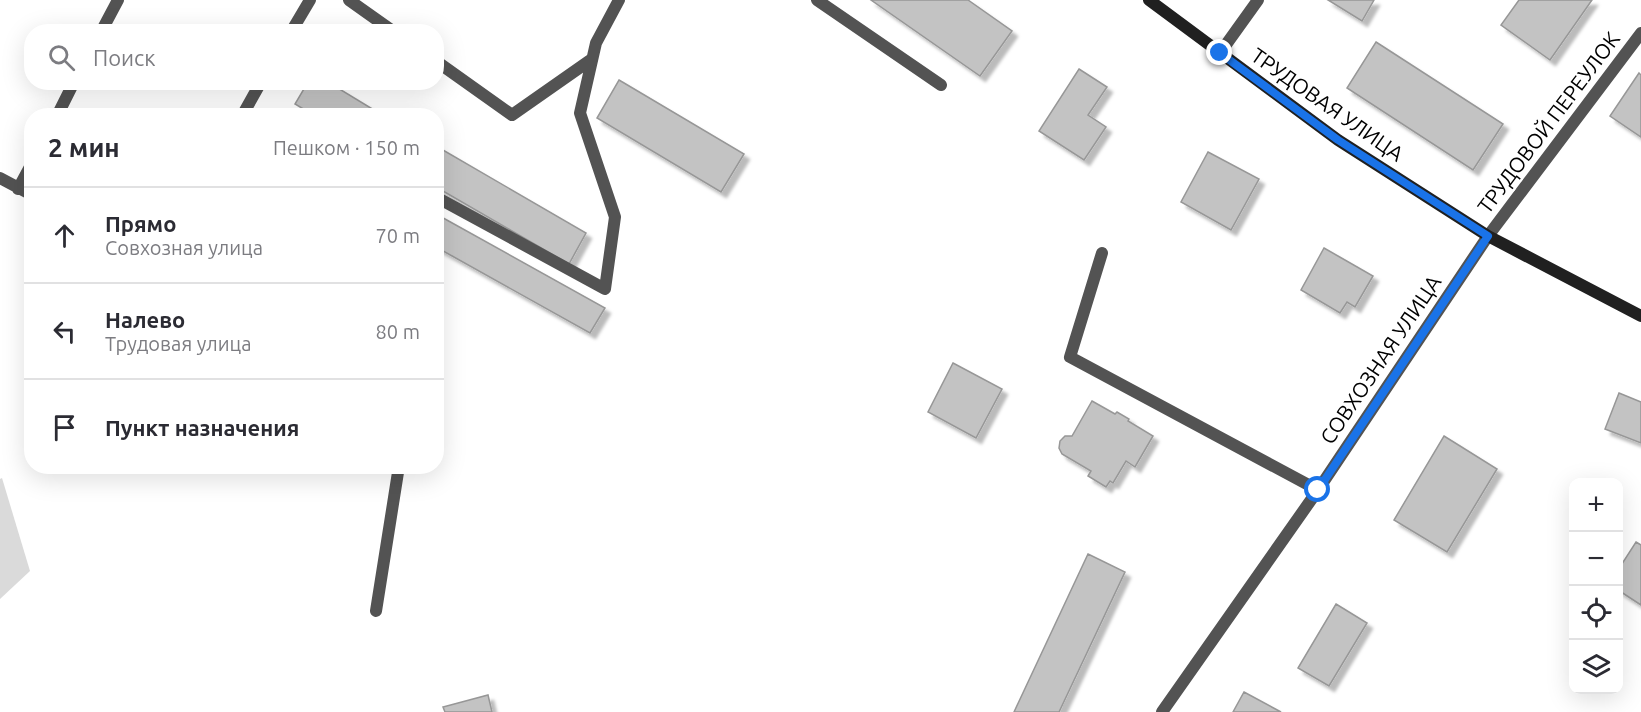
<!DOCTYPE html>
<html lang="ru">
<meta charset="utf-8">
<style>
:root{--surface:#fff;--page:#f7f7f7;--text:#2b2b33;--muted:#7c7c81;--line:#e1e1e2}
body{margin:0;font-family:Ubuntu,sans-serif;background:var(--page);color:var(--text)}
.controls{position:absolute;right:18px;bottom:18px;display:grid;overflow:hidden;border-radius:12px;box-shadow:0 6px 24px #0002}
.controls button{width:54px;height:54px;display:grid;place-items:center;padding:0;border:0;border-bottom:2px solid var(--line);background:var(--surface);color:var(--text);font:30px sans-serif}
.stop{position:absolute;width:18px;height:18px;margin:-14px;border:4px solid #1a73e8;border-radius:50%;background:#fff}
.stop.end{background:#1a73e8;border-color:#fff;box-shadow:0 2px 6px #0008}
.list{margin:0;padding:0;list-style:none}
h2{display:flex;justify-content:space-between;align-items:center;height:78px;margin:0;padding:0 24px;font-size:26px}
h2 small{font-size:20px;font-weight:400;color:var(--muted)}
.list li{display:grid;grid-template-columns:39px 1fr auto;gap:18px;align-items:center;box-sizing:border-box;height:96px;padding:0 24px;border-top:2px solid var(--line)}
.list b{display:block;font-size:22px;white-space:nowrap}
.list p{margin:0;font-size:20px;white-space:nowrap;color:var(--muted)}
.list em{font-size:20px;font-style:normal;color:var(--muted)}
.icon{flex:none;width:33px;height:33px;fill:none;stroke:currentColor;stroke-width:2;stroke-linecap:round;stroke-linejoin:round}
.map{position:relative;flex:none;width:1641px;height:712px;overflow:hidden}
.search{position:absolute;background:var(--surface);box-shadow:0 6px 24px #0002;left:24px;top:24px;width:420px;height:66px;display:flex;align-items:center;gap:15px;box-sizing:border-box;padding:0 21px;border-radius:24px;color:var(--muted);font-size:22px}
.panel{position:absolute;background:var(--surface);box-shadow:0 6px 24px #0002;left:24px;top:108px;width:420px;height:366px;border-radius:24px}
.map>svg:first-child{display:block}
.green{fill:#dadada}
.building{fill:#c3c3c3;stroke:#979797;stroke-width:1.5;filter:url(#shadow)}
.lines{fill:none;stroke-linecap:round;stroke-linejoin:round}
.lane{stroke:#535353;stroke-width:12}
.street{stroke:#535353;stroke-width:12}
.secondary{stroke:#202020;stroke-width:12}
.route{stroke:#1a73e8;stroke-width:8}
.labels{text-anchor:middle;stroke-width:4.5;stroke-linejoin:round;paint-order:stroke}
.street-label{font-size:21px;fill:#000;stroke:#fff}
</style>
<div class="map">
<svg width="1641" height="712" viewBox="0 0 1641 712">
<defs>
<filter id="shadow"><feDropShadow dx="5.5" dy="5.5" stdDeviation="1.5" flood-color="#0004"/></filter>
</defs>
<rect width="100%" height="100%" fill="#fff"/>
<path class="green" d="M2,478L30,571L0,599V479Z"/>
<path class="building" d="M871,0H968L1012,31L980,76Z
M1328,0H1374L1362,21Z
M1519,0H1592L1550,60L1501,25Z
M1376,42L1503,124L1473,170L1347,88Z
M1079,69L1107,87L1088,115L1106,127L1084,160L1039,131Z
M1639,73L1641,75V137L1610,116Z
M619,80L744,154L721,192L597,118Z
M308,82H328L384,116H315L295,104Z
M436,146L586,233L569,264L436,187Z
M1208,152L1259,179L1231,230L1181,202Z
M436,214L605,308L590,333L436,247Z
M1324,248L1373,276L1355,307L1347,302L1340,313L1301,290Z
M953,363L1002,389L976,438L928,412Z
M1619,393L1641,402V443L1605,429Z
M1092,401L1115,414L1117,412L1129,419L1128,421L1153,436L1135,467L1126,461L1113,483L1110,481L1106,487L1088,476L1091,471L1062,454L1059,448L1060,441L1065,436H1072Z
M1444,436L1497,469L1447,552L1394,520Z
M1636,542L1641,545V605L1618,590V570Z
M1088,554L1125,572L1059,712H1014Z
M1336,604L1367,623L1329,686L1298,668Z
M1244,692L1281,712H1233Z
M488,695L492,712H445L443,707Z"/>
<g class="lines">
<path class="lane" d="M349,0L394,32
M817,0L941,85
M101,32L118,0
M291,32L310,0
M436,61L512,115L592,59
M57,116L74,82
M242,116L261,82
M0,178L32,195
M18,189L32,163
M436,197L605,289L615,217L580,113L596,43L619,0
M1102,253L1070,357L1318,490
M376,611L399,466"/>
<path class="street" d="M1220,53L1258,0
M1162,712L1318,490L1488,236L1641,33"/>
<path class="secondary" d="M1149,0L1338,140L1488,236L1641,316"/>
</g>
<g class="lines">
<path class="route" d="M1220,53L1338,140L1488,236L1318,490"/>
</g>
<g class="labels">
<g class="street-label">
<text transform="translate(1327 105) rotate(35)" y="7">ТРУДОВАЯ УЛИЦА</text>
<text transform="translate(1549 123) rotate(-53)" y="7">ТРУДОВОЙ ПЕРЕУЛОК</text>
<text transform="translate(1381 360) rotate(-56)" y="7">СОВХОЗНАЯ УЛИЦА</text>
</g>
</g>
</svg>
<div class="controls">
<button>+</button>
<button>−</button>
<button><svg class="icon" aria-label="locate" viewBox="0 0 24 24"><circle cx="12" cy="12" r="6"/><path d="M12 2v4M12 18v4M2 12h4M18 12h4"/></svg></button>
<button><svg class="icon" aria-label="layers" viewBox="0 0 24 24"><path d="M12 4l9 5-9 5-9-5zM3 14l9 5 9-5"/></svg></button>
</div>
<div class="stop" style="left:1318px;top:490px"></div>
<div class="stop end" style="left:1220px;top:53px"></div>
<div class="search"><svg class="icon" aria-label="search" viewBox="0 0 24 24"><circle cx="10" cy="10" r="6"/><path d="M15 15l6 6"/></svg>Поиск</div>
<section class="panel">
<h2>2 мин<small>Пешком · 150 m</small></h2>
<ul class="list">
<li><svg class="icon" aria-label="ahead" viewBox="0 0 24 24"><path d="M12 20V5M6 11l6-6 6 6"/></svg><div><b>Прямо</b><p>Совхозная улица</p></div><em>70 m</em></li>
<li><svg class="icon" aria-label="left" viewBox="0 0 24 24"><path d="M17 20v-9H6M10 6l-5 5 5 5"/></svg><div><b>Налево</b><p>Трудовая улица</p></div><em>80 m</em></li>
<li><svg class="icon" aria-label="arrive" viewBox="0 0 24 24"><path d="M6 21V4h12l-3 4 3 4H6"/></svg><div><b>Пункт назначения</b></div></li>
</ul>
</section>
</div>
